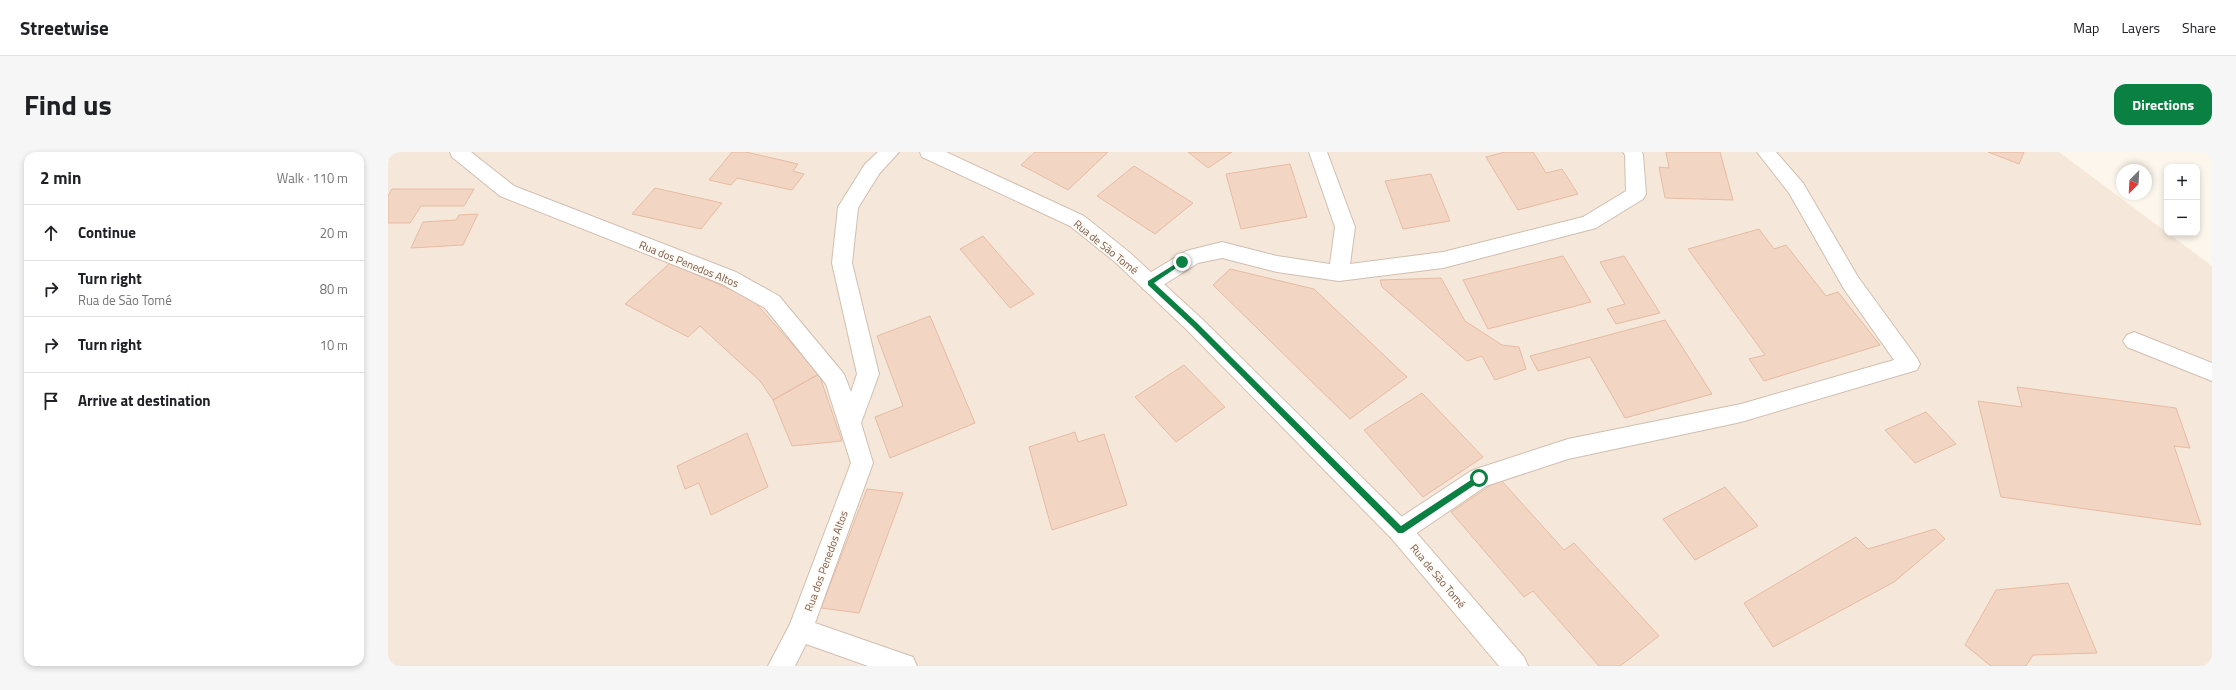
<!DOCTYPE html>
<meta charset="utf-8">
<style>
:root{--surface:#fff;--page:#f6f6f6;--text:#202124;--muted:#757577;--line:#e0e0e0;--accent:#0b8043}
body{margin:0;font-family:"Titillium Web",sans-serif;background:var(--page);color:var(--text)}
.controls{position:absolute;right:12px;top:12px;display:grid;overflow:hidden;border-radius:8px;box-shadow:0 2px 6px #0003}
.controls button{width:36px;height:36px;display:grid;place-items:center;padding:0;border:0;border-bottom:1px solid var(--line);background:var(--surface);color:var(--text);font:20px sans-serif}
.compass{position:absolute;left:1728px;top:12px;width:36px;height:36px;border-radius:50%;background:var(--surface);box-shadow:0 2px 6px #0003;rotate:204deg}
.stop{position:absolute;width:12px;height:12px;margin:-9px;border:3px solid #0b8043;border-radius:50%;background:#fff}
.stop.end{background:#0b8043;border-color:#fff;box-shadow:0 1px 4px #0008}
.list{margin:0;padding:0;list-style:none}
h2{display:flex;justify-content:space-between;align-items:center;height:52px;margin:0;padding:0 16px;font-size:17px}
h2 small{font-size:13px;font-weight:400;color:var(--muted)}
.list li{display:grid;grid-template-columns:26px 1fr auto;gap:12px;align-items:center;box-sizing:border-box;height:56px;padding:0 16px;border-top:1px solid var(--line)}
.list b{display:block;font-size:15px;white-space:nowrap}
.list p{margin:0;font-size:13px;white-space:nowrap;color:var(--muted)}
.list em{font-size:13px;font-style:normal;color:var(--muted)}
.icon{flex:none;width:22px;height:22px;fill:none;stroke:currentColor;stroke-width:2;stroke-linecap:round;stroke-linejoin:round}
.map{position:relative;flex:none;width:1824px;height:514px;overflow:hidden;border-radius:12px}
header{display:flex;align-items:center;gap:24px;box-sizing:border-box;height:56px;padding:0 20px;background:var(--surface);border-bottom:1px solid var(--line)}
header strong{font-size:19px}
nav{display:flex;gap:22px;margin-inline-start:auto;font-size:14px}
.intro{display:flex;align-items:center;justify-content:space-between;box-sizing:border-box;height:96px;padding:0 24px}
h1{margin:0;font-size:28px}
.button{padding:10px 18px;border-radius:12px;background:var(--accent);color:#fff;font-size:14px;font-weight:700}
main{display:flex;gap:24px;padding:0 24px}
aside{flex:1;background:var(--surface);border-radius:12px;box-shadow:0 2px 6px #0003}
.map>svg:first-child{display:block}
.residential{fill:#f5e8da}
.building{fill:#f3d5c3;stroke:#e6bba3}
.lines{fill:none;stroke-linecap:round;stroke-linejoin:round}
.street-casing{stroke:#d1beb0;stroke-width:2}
.secondary-casing{stroke:#d6c0b0;stroke-width:2}
.street{fill:#fff;fill-rule:evenodd}
.secondary{fill:#fff;fill-rule:evenodd}
.route{fill:#0b8043}
.labels{text-anchor:middle;stroke-width:3;stroke-linejoin:round;paint-order:stroke}
.street-label{font-size:11px;fill:#7a5c4d;stroke:#fffaf3}
</style>
<header>
<strong>Streetwise</strong>
<nav><a>Map</a><a>Layers</a><a>Share</a></nav>
</header>
<div class="intro"><h1>Find us</h1><a class="button">Directions</a></div>
<main>
<aside>
<h2>2 min<small>Walk · 110 m</small></h2>
<ul class="list">
<li><svg class="icon" aria-label="ahead" viewBox="0 0 24 24"><path d="M12 20V5M6 11l6-6 6 6"/></svg><div><b>Continue</b></div><em>20 m</em></li>
<li><svg class="icon" aria-label="right" viewBox="0 0 24 24"><path d="M7 20v-9h11M14 6l5 5-5 5"/></svg><div><b>Turn right</b><p>Rua de São Tomé</p></div><em>80 m</em></li>
<li><svg class="icon" aria-label="right" viewBox="0 0 24 24"><path d="M7 20v-9h11M14 6l5 5-5 5"/></svg><div><b>Turn right</b></div><em>10 m</em></li>
<li><svg class="icon" aria-label="arrive" viewBox="0 0 24 24"><path d="M6 21V4h12l-3 4 3 4H6"/></svg><div><b>Arrive at destination</b></div></li>
</ul>
</aside>
<div class="map">
<svg width="1824" height="514" viewBox="0 0 1824 514">
<rect width="100%" height="100%" fill="#fdf6ec"/>
<path class="residential" d="M0,0H1671L1824,114V514H0Z"/>
<path class="building" d="M344,0H358L410,12L405,19L416,22L404,38L349,26L343,33L321,28Z
M647,0H720L680,38L633,13Z
M800,0H844L820,16Z
M1117,0H1145L1158,21L1174,17L1190,42L1130,58L1098,5Z
M1278,0H1332L1345,48L1277,46L1271,15L1281,16Z
M1600,0H1636L1631,12Z
M902,12L919,65L853,77L838,22Z
M746,14L805,51L767,82L709,44Z
M1043,22L1062,69L1015,77L997,29Z
M267,36L334,51L313,77L244,62Z
M4,37H86L76,54H33L22,71H0V44Z
M90,62L75,93L23,96L35,70L68,68L71,63Z
M1371,77L1386,97L1398,93L1438,144L1450,140L1492,193L1376,229L1361,207L1377,203L1300,97Z
M595,84L620,113L646,142L622,156L572,97Z
M1175,104L1203,150L1100,177L1075,128Z
M1236,104L1272,161L1228,172L1219,157L1237,152L1212,110Z
M282,111L364,147L431,222L385,248L372,229L312,174L300,185L237,152Z
M842,117L926,137L1019,225L962,267L825,133Z
M1053,126L1077,169L1114,193L1131,195L1138,217L1107,228L1094,204L1079,209L994,135L992,128Z
M542,164L587,271L502,306L487,265L515,254L489,184Z
M1277,168L1324,242L1237,266L1202,205L1150,219L1142,204Z
M796,213L837,255L788,290L747,245Z
M431,222L454,289L404,294L385,248Z
M1629,235L1788,256L1802,296L1786,294L1813,373L1613,345L1590,249L1634,255Z
M1034,241L1095,305L1035,345L976,278Z
M1538,260L1568,292L1527,311L1497,278Z
M687,280L690,290L716,282L739,353L664,378L641,295Z
M359,281L380,335L323,363L311,331L297,337L289,314Z
M1112,327L1176,398L1186,391L1271,484L1232,514H1211L1145,439L1136,445L1063,360Z
M1337,335L1370,374L1307,408L1275,367Z
M479,337L515,341L471,461L433,456Z
M1547,377L1557,387L1506,430L1385,495L1356,451L1468,385L1480,397Z
M1680,431L1709,501L1645,503L1638,514H1603L1577,493L1608,438Z"/>
<g class="lines">
<g class="street-casing">
<path id="street" d="M62,0H83L126,34L348,120L391,144L456,222L463,240L469,222L444,111L450,55L477,12L490,0H511L491,22L470,56L464,111L491,222L473,271L485,311L427,471L525,505L529,514H480L418,492L407,514H380L402,472L463,311L438,232L377,156L334,132L112,44L64,5Z
M921,0H939L967,75L962,112L1055,100L1195,65L1238,39L1237,3L1235,0H1254L1255,3L1258,42L1255,47L1208,76L1055,116L951,129L889,120L834,106L810,111L769,137L762,139L755,137L752,131L755,125L798,99L834,90L889,104L942,112L947,75Z
M1369,0H1388L1415,31L1470,125L1529,206L1532,212L1529,218L1353,270L1180,307L1098,334L1020,387L1012,390L1004,387L1000,379L1004,371L1083,319L1091,316L1180,287L1353,252L1506,208L1456,137L1401,41Z
M1746,180L1824,211V229L1739,195L1735,189L1739,183Z"/>
</g>
<g class="secondary-casing">
<path id="secondary" d="M532,0H558L696,64L741,100L813,166L1020,371L1136,505L1140,514H1111L1004,387L799,178L727,110L682,74L534,5Z"/>
</g>
<use href="#street" class="street"/>
<use href="#secondary" class="secondary"/>
</g>
<path class="route" d="M792,109L797,110L766,131L808,170L1013,374L1089,324H1094V328L1015,381H1010L804,174L760,133V129Z"/>
<g class="labels">
<g class="street-label">
<text transform="translate(718 95) rotate(39)" y="4">Rua de São Tomé</text>
<text transform="translate(301 112) rotate(22)" y="4">Rua dos Penedos Altos</text>
<text transform="translate(438 409) rotate(-70)" y="4">Rua dos Penedos Altos</text>
<text transform="translate(1050 424) rotate(50)" y="4">Rua de São Tomé</text>
</g>
</g>
</svg>
<div class="controls">
<button>+</button>
<button>−</button>
</div>
<svg class="compass" viewBox="-18 -18 36 36"><path d="M0-13l5 13h-10z" fill="#e53935"/><path d="M0 13l5-13h-10z" fill="#757577"/></svg>
<div class="stop" style="left:1091px;top:326px"></div>
<div class="stop end" style="left:794px;top:110px"></div>
</div>
</main>
